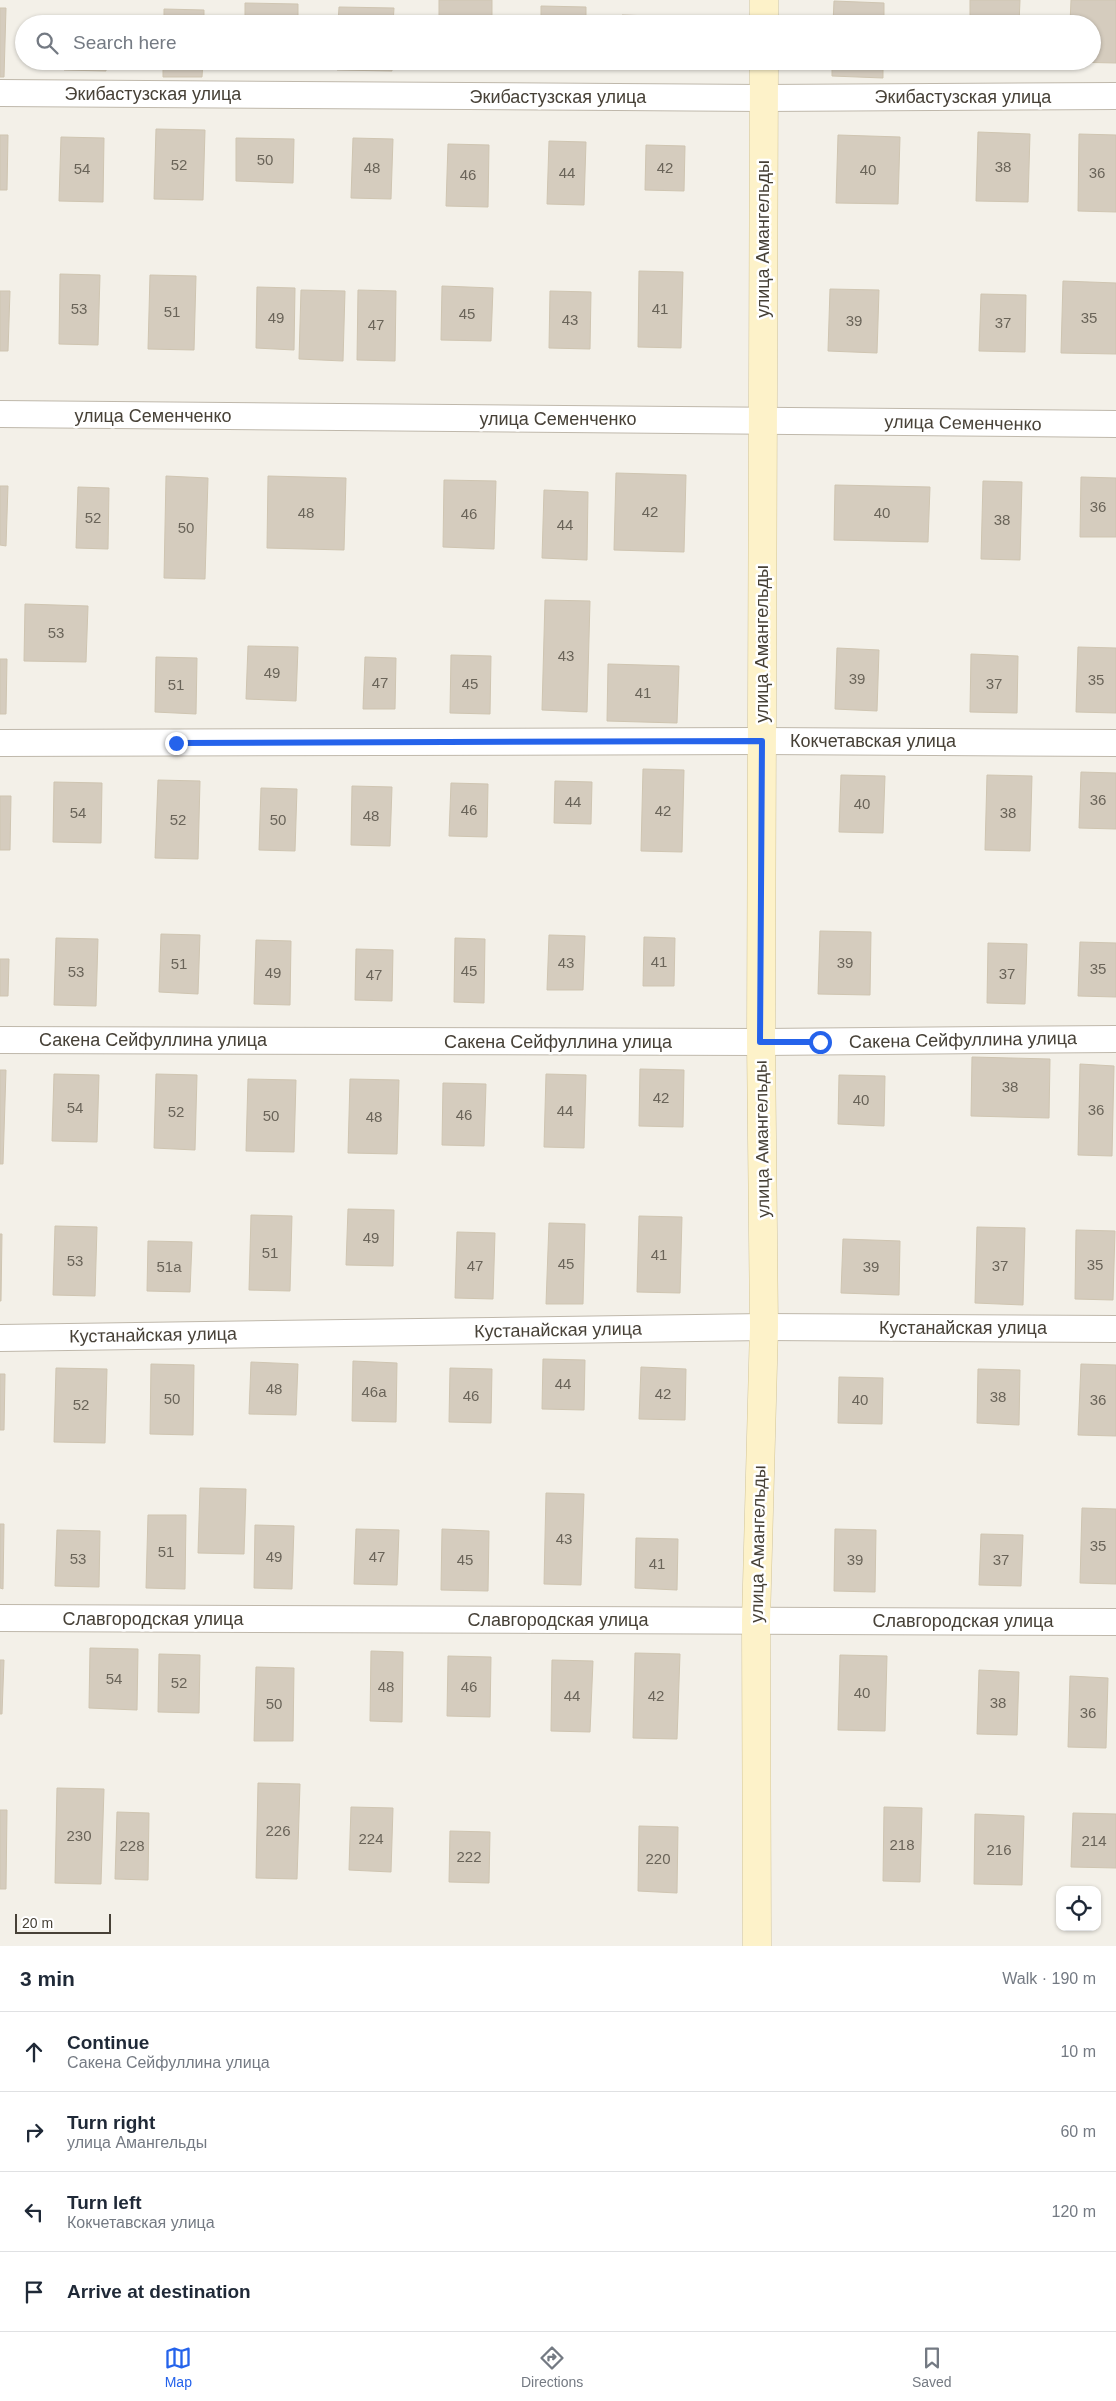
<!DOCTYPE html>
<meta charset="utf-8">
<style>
:root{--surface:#fff;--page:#f6f6f7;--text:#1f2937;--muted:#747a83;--line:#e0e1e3;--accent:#2563eb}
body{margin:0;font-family:Helvetica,sans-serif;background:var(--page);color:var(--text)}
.controls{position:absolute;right:15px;bottom:15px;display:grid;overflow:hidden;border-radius:10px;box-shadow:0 1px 4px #0004}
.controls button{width:45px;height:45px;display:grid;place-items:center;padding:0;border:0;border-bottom:1px solid var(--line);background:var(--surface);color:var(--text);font:25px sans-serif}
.scale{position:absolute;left:15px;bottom:12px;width:96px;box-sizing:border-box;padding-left:5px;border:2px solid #474137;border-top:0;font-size:14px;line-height:18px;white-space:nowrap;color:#474137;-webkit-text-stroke:4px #fff;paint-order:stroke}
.stop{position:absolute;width:15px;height:15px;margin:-11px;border:4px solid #2563eb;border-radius:50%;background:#fff}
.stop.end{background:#2563eb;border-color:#fff;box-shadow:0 1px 5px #0008}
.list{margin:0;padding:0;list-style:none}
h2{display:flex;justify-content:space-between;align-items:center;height:65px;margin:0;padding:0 20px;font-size:21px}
h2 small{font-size:16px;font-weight:400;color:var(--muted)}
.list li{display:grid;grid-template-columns:32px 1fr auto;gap:15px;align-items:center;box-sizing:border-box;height:80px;padding:0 20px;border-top:1px solid var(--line)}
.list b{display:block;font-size:19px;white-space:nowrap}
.list p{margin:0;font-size:16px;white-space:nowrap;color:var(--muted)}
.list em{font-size:16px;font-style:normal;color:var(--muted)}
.icon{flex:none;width:28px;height:28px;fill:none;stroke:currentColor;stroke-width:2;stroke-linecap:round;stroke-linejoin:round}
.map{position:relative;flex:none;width:1116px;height:1946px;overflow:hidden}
.search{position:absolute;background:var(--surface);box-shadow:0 1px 4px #0004;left:15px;right:15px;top:15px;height:55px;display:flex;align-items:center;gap:12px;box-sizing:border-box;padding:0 18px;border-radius:28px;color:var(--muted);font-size:19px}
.sheet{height:385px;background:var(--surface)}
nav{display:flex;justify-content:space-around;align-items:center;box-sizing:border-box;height:70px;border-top:1px solid var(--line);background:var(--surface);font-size:14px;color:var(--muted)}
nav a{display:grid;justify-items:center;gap:2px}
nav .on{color:var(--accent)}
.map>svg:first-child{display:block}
.building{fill:#d5ccbe;stroke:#cfc5b1}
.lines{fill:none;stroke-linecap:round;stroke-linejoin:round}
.minor-casing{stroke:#bfb8ab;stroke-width:28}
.secondary-casing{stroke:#d2c599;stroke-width:29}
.minor{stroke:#fff;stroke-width:26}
.secondary{stroke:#fdf2c9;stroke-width:28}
.route{stroke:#2563eb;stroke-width:6}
.labels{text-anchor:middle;stroke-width:5;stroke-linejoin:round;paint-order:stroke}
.number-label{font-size:15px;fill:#6a6459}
.street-label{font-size:18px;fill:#474137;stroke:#fff}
</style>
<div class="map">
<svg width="1116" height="1946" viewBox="0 0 1116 1946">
<rect width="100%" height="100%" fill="#f3f0e8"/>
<path class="building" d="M439,0H492V24H439Z
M970,0H1020L1019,24H970Z
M1071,0H1116V63L1069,62L1092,61V24H1070Z
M834,1L884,3V24H833Z
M245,3L298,4V24H245Z
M541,6L586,7V24H541Z
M339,7L394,8L393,24H338Z
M0,8H6L4,77H0Z
M164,9L204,10V24H164Z
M622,15L681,17V24H622Z
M66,17L107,18V24H66Z
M65,61H106V71L64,70Z
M163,61H203L202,77H163Z
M244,61H297V63Z
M337,61H392V71L337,70Z
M438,61H491V63Z
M539,61H585V64L539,63Z
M621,61H680V67L621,65Z
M832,61H883V78L832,76Z
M969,61H1018V66L969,64Z
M156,129L205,130L203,200L154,199Z
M978,132L1030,134L1028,202L976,201Z
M1079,134L1116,135V212L1078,211Z
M0,135H8L7,190H0Z
M838,135L900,137L898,204L836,203Z
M61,137L104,138L103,202L59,201Z
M236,138L294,139L293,183L236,181Z
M353,138L393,139L391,199L351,198Z
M549,141L586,142L584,205L547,204Z
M448,144L489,145L488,207L446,206Z
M646,145L685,146L684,191L645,190Z
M639,271L683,272L681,348L638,347Z
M60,274L100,275L98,345L59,344Z
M150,275L196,276L194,350L148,349Z
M1063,281L1116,283V354L1061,353Z
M442,286L493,288L491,341L441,340Z
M257,287L295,288L294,350L256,348Z
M830,289L879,290L877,353L828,351Z
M301,290L345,291L343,361L299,359Z
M358,290L396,291L395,361L357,360Z
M0,291H10L8,351H0Z
M550,291L591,292L590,349L549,348Z
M981,294L1026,295L1025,352L979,351Z
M616,473L686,475L684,552L614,550Z
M166,476L208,478L205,579L164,578Z
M268,476L346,478L344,550L267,548Z
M1081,477L1116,478V537H1080Z
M444,480L496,481L494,549L443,547Z
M983,481L1022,482L1020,560L981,559Z
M835,485L930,487L928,542L834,540Z
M0,486H8L6,546L0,545Z
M78,487L109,488L108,549L76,548Z
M544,490L588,492L587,560L542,558Z
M545,600L590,601L587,712L542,710Z
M25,604L88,606L86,662L24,661Z
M248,646L298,647L296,701L246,699Z
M1078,647L1116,648V713L1076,712Z
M837,648L879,650L877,711L835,709Z
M971,654L1018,656L1017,713L970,712Z
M451,655L491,656L490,714L450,713Z
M156,657L197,658L196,714L155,712Z
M365,657L396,658L395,709H363Z
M0,659H7L6,714H0Z
M608,664L679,666L677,723L607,721Z
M643,769L684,770L682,852L641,851Z
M1081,772L1116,773V829L1079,828Z
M841,775L885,776L883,833L839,832Z
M987,775L1032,776L1030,851L985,850Z
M158,780L200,781L198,859L155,858Z
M555,781L592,782L591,824L554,823Z
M54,782L102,783L101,843L53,842Z
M451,783L488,784L487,837L449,836Z
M352,786L392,787L390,846L351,845Z
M261,788L297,789L295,851L259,850Z
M0,796H11L10,850H0Z
M820,931L871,932L870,995L818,994Z
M161,934L200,935L198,994L159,992Z
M549,935L585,936L583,990H547Z
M644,937L675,938L674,986H643Z
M56,938L98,939L96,1006L54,1005Z
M455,938L485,939L484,1003L454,1002Z
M256,940L291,941L290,1005L254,1004Z
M1080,942L1116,943V997L1078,996Z
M988,943L1027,944L1025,1004L987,1003Z
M356,949L393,950L392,1001L355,1000Z
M0,959H9L8,996H0Z
M972,1057L1050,1059L1049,1118L971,1116Z
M1080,1064L1114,1066L1112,1156L1078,1155Z
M640,1069L684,1070L683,1127L639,1126Z
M0,1070H6L3,1164H0Z
M54,1074L99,1075L97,1142L52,1141Z
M156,1074L197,1075L195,1150L154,1148Z
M546,1074L586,1075L584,1148L544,1147Z
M839,1075L885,1076L884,1126L838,1124Z
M248,1079L296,1080L294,1152L246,1151Z
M350,1079L399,1080L397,1154L348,1153Z
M443,1083L486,1084L484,1146L442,1145Z
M348,1209L394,1210L393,1266L346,1265Z
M251,1215L292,1216L290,1291L249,1290Z
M639,1216L682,1217L680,1293L637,1292Z
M549,1223L585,1224L583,1304H546Z
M55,1226L97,1227L95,1296L53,1295Z
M977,1227L1025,1228L1023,1305L975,1303Z
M1076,1230L1115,1231L1113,1300L1075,1299Z
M457,1232L495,1233L493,1299L455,1298Z
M0,1234H2L1,1301H0Z
M843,1239L900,1241L899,1295L841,1293Z
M148,1241L192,1242L190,1292L147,1291Z
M543,1359L585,1360L584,1410L542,1409Z
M353,1361L397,1363L396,1422L352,1421Z
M251,1362L298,1364L296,1415L249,1414Z
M151,1364L194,1365L193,1435L150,1434Z
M1081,1364L1116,1365V1436L1078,1435Z
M641,1367L686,1369L685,1420L639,1419Z
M56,1368L107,1369L105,1443L54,1442Z
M450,1368L492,1369L491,1423L449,1422Z
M978,1369L1020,1370L1019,1425L977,1423Z
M0,1374H5L4,1430H0Z
M839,1377L883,1378L882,1424L838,1423Z
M200,1488L246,1489L244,1554L198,1553Z
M546,1493L584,1494L581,1585L544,1584Z
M1082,1508L1116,1509V1584L1080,1583Z
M148,1515H186L185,1589L146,1588Z
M0,1524H4L3,1589L0,1588Z
M255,1525L294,1526L292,1589L254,1588Z
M356,1529L399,1530L397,1585L354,1584Z
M442,1529L489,1531L488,1591L441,1590Z
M835,1529L876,1530L875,1592L834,1591Z
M57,1530L100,1531L99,1587L55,1586Z
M981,1534L1023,1535L1021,1586L979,1585Z
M636,1538L678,1539L677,1590L635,1588Z
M90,1648L138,1649L137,1710L89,1708Z
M371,1651L403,1652L402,1722L370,1721Z
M635,1653L680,1654L677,1739L633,1738Z
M159,1654L200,1655L199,1713L158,1712Z
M840,1655L887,1656L885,1731L838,1730Z
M448,1656L491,1657L490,1717L447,1716Z
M0,1660H4L2,1714H0Z
M552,1660L593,1661L590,1732L551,1731Z
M256,1667L294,1668L293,1741H254Z
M979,1670L1019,1672L1017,1735L977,1734Z
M1070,1676L1108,1678L1106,1748L1068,1747Z
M258,1783L300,1784L297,1879L256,1878Z
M57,1788L104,1789L101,1884L55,1883Z
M351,1807L393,1808L391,1872L349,1870Z
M884,1807L922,1808L920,1882L883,1881Z
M0,1810H7L6,1889H0Z
M117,1812L149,1813L148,1880L115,1879Z
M1073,1813L1116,1814V1868L1071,1867Z
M975,1814L1024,1816L1022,1885L974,1884Z
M639,1826L678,1827L677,1893L638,1891Z
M450,1831L490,1832L489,1883L449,1882Z"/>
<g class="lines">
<g class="minor-casing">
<path id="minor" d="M0,93L763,98L1116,96
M0,414L1116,424
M0,743L762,741L1116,743
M0,1040L761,1042L1116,1039
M0,1338L764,1327L1116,1329
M0,1618L1116,1622"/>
</g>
<g class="secondary-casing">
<path id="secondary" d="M764,24V0
M757,1946L756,1621L764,1327L761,1042L764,61"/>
</g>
<use href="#minor" class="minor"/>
<use href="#secondary" class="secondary"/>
</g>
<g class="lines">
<path class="route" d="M176,743L762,741L760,1042H820"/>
</g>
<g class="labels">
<g class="number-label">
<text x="265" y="165">50</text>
<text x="179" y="170">52</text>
<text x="1003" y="172">38</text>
<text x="372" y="173">48</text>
<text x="665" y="173">42</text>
<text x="82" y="174">54</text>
<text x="868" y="175">40</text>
<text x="567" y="178">44</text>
<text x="1097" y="178">36</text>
<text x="468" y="180">46</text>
<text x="79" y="314">53</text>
<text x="660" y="314">41</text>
<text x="172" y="317">51</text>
<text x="467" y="319">45</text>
<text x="276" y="323">49</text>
<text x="1089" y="323">35</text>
<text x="570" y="325">43</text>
<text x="854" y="326">39</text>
<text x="1003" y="328">37</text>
<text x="376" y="330">47</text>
<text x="1098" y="512">36</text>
<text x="650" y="517">42</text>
<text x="306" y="518">48</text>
<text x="882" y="518">40</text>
<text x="469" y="519">46</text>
<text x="93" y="523">52</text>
<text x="1002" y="525">38</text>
<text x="565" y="530">44</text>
<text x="186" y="533">50</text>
<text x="56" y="638">53</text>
<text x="566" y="661">43</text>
<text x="272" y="678">49</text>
<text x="857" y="684">39</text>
<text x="1096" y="685">35</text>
<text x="380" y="688">47</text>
<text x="470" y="689">45</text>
<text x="994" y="689">37</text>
<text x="176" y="690">51</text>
<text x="643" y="698">41</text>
<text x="1098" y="805">36</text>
<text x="573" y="807">44</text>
<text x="862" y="809">40</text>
<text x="469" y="815">46</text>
<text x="663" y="816">42</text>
<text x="78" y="818">54</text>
<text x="1008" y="818">38</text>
<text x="371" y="821">48</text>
<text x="178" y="825">52</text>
<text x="278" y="825">50</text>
<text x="659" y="967">41</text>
<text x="566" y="968">43</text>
<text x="845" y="968">39</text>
<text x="179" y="969">51</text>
<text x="1098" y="974">35</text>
<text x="469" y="976">45</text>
<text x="76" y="977">53</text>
<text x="273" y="978">49</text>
<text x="1007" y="979">37</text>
<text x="374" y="980">47</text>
<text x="1010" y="1092">38</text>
<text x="661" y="1103">42</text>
<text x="861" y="1105">40</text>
<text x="75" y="1113">54</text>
<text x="1096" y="1115">36</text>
<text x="565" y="1116">44</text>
<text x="176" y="1117">52</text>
<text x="464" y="1120">46</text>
<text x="271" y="1121">50</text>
<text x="374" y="1122">48</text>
<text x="371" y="1243">49</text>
<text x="270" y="1258">51</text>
<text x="659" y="1260">41</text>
<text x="75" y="1266">53</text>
<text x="566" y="1269">45</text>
<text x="1095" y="1270">35</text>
<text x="475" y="1271">47</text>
<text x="1000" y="1271">37</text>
<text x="169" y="1272">51а</text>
<text x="871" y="1272">39</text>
<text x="563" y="1389">44</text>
<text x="274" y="1394">48</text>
<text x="374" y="1397">46а</text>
<text x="663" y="1399">42</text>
<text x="471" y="1401">46</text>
<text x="998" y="1402">38</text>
<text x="172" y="1404">50</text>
<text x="860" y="1405">40</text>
<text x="1098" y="1405">36</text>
<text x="81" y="1410">52</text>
<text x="564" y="1544">43</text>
<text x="1098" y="1551">35</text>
<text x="166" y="1557">51</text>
<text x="274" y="1562">49</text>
<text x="377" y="1562">47</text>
<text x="78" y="1564">53</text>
<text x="465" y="1565">45</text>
<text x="855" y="1565">39</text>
<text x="1001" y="1565">37</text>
<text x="657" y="1569">41</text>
<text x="114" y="1684">54</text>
<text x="179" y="1688">52</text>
<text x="386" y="1692">48</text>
<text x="469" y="1692">46</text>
<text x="862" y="1698">40</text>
<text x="572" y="1701">44</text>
<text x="656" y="1701">42</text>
<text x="998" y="1708">38</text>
<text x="274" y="1709">50</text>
<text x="1088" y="1718">36</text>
<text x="278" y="1836">226</text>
<text x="79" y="1841">230</text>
<text x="371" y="1844">224</text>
<text x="1094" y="1846">214</text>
<text x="902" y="1850">218</text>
<text x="132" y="1851">228</text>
<text x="999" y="1855">216</text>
<text x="469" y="1862">222</text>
<text x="658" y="1864">220</text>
</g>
<g class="street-label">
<text x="153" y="100">Экибастузская улица</text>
<text x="558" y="103">Экибастузская улица</text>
<text x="963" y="103">Экибастузская улица</text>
<text transform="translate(763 239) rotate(-90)" y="6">улица Амангельды</text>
<text x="153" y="422">улица Семенченко</text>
<text x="558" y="425">улица Семенченко</text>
<text transform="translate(963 423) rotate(1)" y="6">улица Семенченко</text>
<text transform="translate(762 644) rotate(-90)" y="6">улица Амангельды</text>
<text x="873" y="747">Кокчетавская улица</text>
<text x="153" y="1046">Сакена Сейфуллина улица</text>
<text transform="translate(963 1040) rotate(-1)" y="6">Сакена Сейфуллина улица</text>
<text x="558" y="1048">Сакена Сейфуллина улица</text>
<text transform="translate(762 1139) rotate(-91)" y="6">улица Амангельды</text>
<text x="963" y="1334">Кустанайская улица</text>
<text transform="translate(558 1330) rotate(-1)" y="6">Кустанайская улица</text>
<text transform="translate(153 1335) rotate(-1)" y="6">Кустанайская улица</text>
<text transform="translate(758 1544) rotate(-89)" y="6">улица Амангельды</text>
<text x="153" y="1625">Славгородская улица</text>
<text x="558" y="1626">Славгородская улица</text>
<text x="963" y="1627">Славгородская улица</text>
</g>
</g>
</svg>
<div class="controls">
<button><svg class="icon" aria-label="locate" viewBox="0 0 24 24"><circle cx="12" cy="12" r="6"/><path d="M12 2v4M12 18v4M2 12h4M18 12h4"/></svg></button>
</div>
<div class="scale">20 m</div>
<div class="stop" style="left:820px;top:1042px"></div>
<div class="stop end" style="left:176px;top:743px"></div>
<div class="search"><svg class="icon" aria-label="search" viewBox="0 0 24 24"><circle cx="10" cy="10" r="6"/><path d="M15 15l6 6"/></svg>Search here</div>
</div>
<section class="sheet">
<h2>3 min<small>Walk · 190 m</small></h2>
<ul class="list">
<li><svg class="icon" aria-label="ahead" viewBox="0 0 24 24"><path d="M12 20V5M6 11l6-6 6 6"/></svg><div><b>Continue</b><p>Сакена Сейфуллина улица</p></div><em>10 m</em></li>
<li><svg class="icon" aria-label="right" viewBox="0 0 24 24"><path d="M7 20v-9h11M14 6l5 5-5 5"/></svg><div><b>Turn right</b><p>улица Амангельды</p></div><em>60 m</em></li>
<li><svg class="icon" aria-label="left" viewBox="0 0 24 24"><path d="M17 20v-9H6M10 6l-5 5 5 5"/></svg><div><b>Turn left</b><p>Кокчетавская улица</p></div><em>120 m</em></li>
<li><svg class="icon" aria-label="arrive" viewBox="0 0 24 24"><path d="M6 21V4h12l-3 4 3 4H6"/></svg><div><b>Arrive at destination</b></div></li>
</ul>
</section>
<nav>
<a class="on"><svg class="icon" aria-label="map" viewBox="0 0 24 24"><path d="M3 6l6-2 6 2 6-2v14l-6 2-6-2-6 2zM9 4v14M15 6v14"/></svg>Map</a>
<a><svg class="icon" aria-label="directions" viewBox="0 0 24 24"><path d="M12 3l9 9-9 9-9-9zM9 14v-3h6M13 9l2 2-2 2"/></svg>Directions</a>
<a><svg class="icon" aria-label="saved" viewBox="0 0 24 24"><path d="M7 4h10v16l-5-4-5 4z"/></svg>Saved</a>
</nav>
